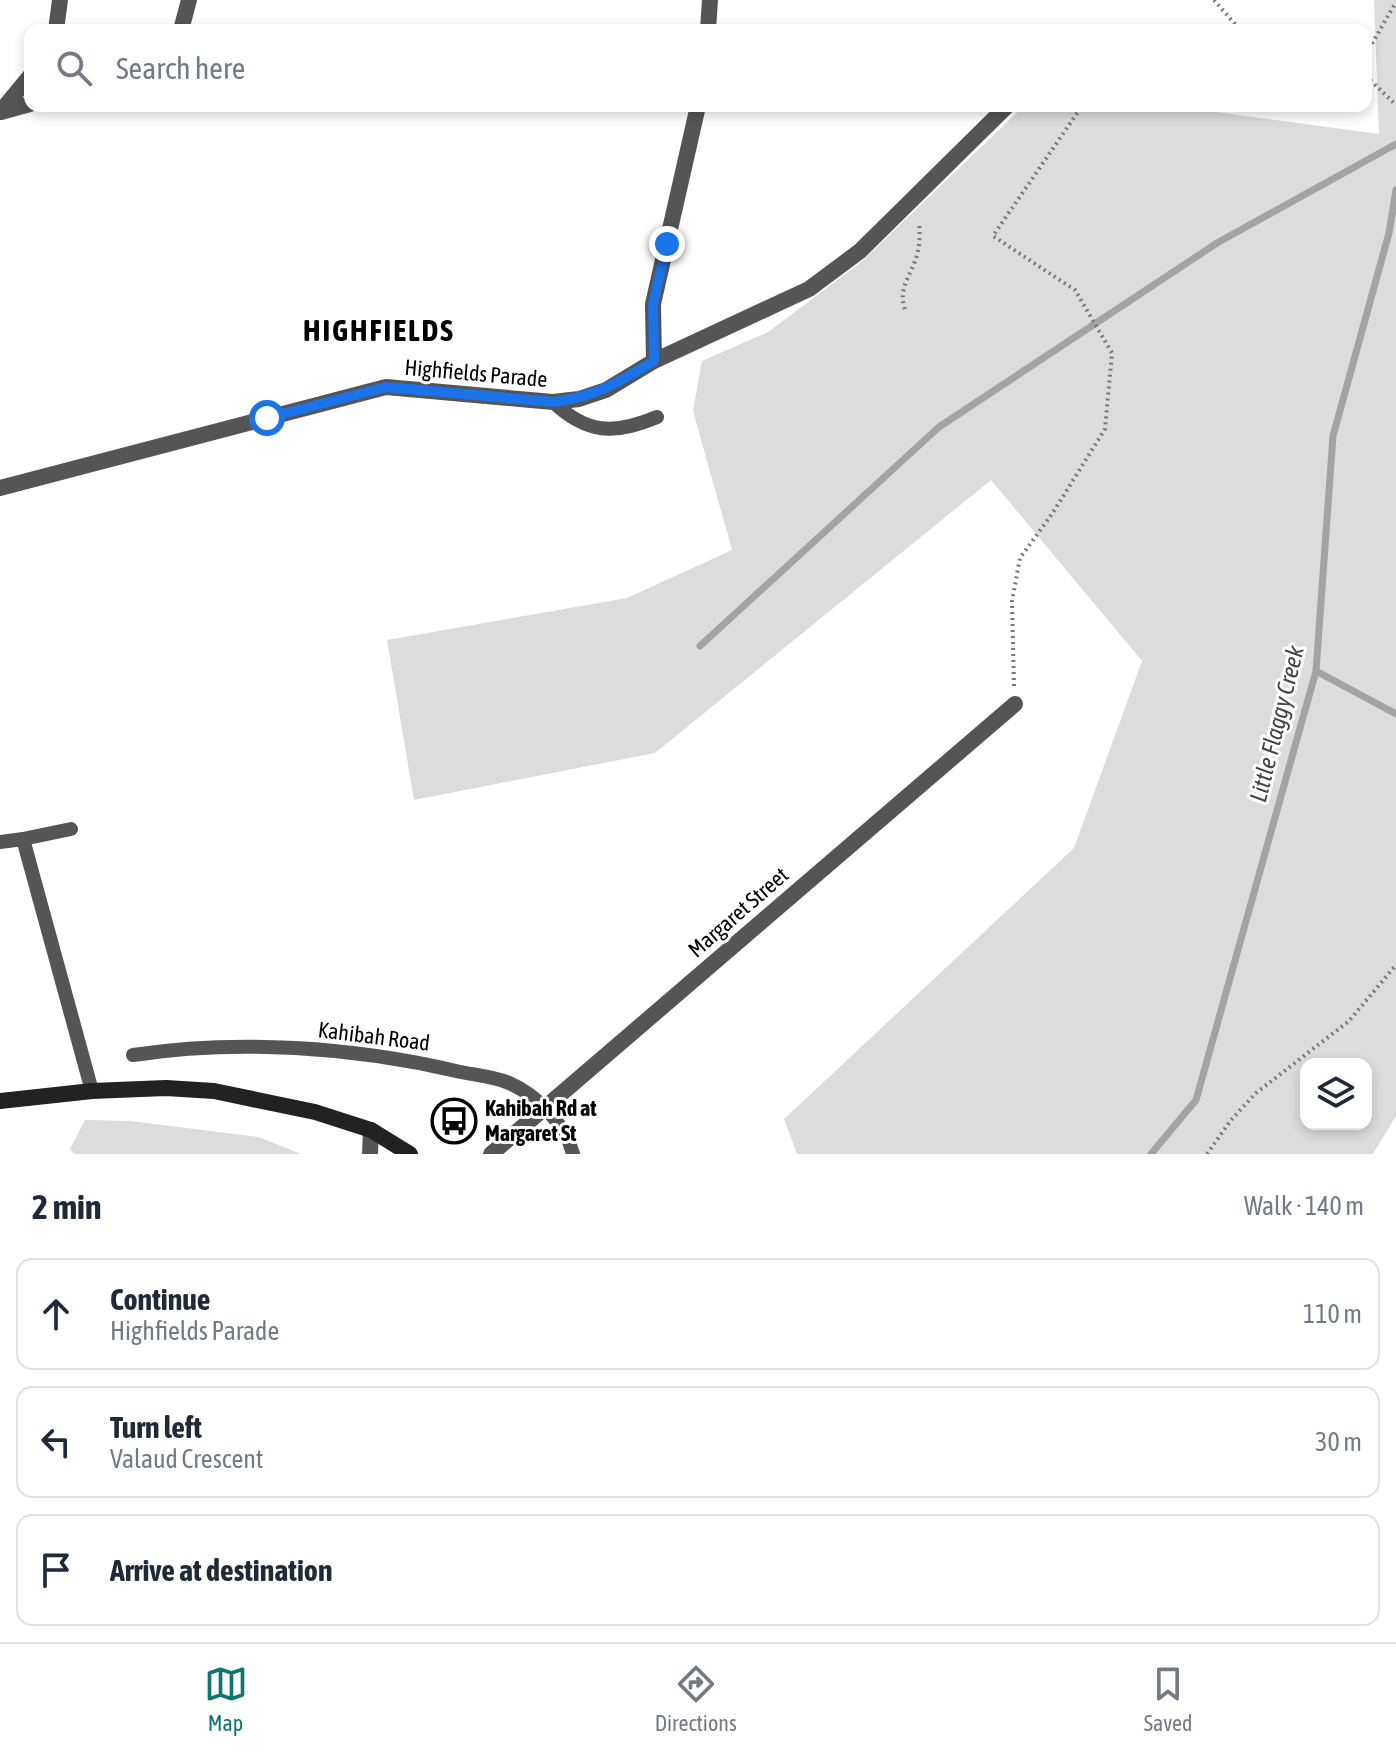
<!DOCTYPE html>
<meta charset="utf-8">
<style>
:root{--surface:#fff;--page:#f2f2f3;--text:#1f2937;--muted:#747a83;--line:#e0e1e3;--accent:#0f766e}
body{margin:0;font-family:"Asap Condensed",sans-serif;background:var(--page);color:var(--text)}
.controls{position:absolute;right:24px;bottom:24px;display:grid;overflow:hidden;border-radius:16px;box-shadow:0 4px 12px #0003}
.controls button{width:72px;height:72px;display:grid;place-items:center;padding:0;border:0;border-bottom:2px solid var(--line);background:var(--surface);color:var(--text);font:40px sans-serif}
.stop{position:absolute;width:24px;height:24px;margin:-18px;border:6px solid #1a73e8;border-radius:50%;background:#fff}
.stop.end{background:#1a73e8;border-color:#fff;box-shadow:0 2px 8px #0008}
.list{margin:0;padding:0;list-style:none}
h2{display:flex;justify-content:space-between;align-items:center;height:104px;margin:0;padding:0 32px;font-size:34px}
h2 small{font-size:26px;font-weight:400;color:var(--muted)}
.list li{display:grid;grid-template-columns:52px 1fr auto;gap:24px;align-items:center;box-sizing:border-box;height:112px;margin:0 16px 16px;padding:0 16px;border:2px solid var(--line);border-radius:16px}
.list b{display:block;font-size:30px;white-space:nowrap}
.list p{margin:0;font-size:26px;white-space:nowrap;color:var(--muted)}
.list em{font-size:26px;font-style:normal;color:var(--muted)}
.icon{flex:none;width:44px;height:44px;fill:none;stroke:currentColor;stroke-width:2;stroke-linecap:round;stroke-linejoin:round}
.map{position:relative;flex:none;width:1396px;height:1154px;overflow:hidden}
.search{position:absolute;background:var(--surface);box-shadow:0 4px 12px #0003;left:24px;right:24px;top:24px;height:88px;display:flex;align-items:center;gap:20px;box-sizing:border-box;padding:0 28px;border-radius:16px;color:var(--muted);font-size:30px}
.sheet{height:488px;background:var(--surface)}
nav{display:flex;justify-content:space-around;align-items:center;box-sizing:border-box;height:112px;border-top:2px solid var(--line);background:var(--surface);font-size:22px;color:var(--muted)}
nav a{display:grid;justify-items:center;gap:4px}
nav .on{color:var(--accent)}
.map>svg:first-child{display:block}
.green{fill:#dcdcdc;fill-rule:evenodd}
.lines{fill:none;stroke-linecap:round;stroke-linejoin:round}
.stream{stroke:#a3a3a3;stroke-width:7}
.path{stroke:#777;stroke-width:4;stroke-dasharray:2 4;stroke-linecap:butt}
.lane{stroke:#555;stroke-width:14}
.street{stroke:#555;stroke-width:16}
.secondary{stroke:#222;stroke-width:16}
.route{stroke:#1a73e8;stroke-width:10}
.labels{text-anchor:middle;stroke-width:6;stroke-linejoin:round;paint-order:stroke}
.street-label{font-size:22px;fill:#000;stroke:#fff}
.poi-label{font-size:22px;font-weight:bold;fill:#000;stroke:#fff;text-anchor:start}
.water-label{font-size:24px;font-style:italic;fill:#444;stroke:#fff}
.district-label{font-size:30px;font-weight:bold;letter-spacing:2px;fill:#000;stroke:#fff}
</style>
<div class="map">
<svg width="1396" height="1154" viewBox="0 0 1396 1154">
<rect width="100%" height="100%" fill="#fff"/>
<path class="green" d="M1374,0H1396V1116L1373,1154H797L784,1119L1074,848L1142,661L991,480L655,753L414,800L387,640L627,598L732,550L693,411L702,361L768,332L860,263L1024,106H1171L1379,134ZM1306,1064H1366V1124H1306Z
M85,1120L130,1121L259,1137L301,1154H74L70,1149Z"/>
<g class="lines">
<path class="stream" d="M700,646L939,427L1217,243L1396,144
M1316,671L1396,714
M1151,1154L1196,1100L1316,671L1333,436L1389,233L1396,190"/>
<path class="path" d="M1214,0L1240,30
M1366,54L1396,2
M1366,76L1396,105
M905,309C897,289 912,274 917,255C920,244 920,233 919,222
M1014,686L1012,601L1020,558L1052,514L1105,429L1112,353L1075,290L993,236L1082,106
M1207,1154L1231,1120L1256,1093L1349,1021L1396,965"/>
<path class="lane" d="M553,402C587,434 614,435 657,417
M71,829L23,839L92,1091
M0,842L23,839
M133,1055C237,1039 354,1047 456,1071C473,1075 493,1076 509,1083C537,1095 566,1125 573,1154"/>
<path class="street" d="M56,30L60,0
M181,30L189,0
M708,30L710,0
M1,111L30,76
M1,112L30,104
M654,361L653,304L698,106
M0,488L386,387L553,402L579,399L606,390L654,361L809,289L860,251L1007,106
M370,1154L371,1130
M491,1154L1015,704"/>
<path class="secondary" d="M0,1101L92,1091L166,1088L214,1091L315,1112L371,1130L410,1154"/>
</g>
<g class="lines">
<path class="route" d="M267,418L386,387L553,402C595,397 619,382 654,361L653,304L667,244"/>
</g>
<defs>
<g id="bus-ring" transform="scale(2.3)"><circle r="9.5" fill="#fff" stroke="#000" stroke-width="1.5"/><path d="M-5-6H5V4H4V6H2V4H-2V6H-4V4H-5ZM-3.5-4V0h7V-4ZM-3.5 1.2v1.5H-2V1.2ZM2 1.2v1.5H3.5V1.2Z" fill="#000"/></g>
</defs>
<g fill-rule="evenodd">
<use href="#bus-ring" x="454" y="1121"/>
</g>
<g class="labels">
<g class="street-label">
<text transform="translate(476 373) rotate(5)" y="8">Highfields Parade</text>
<text transform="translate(738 912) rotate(-41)" y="8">Margaret Street</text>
<text transform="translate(374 1036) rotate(7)" y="8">Kahibah Road</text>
</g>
<g class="poi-label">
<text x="485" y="1116">Kahibah Rd at<tspan x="485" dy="25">Margaret St</tspan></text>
</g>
<g class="water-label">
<text transform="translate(1277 724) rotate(-76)" y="8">Little Flaggy Creek</text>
</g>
<g class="district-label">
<text x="379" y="341">HIGHFIELDS</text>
</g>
</g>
</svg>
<div class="controls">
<button><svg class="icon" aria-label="layers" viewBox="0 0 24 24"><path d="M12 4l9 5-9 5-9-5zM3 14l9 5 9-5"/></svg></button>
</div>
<div class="stop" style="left:267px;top:418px"></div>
<div class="stop end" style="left:667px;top:244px"></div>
<div class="search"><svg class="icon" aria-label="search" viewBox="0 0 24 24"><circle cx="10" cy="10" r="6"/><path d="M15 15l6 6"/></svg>Search here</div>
</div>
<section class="sheet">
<h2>2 min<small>Walk · 140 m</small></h2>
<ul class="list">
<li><svg class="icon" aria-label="ahead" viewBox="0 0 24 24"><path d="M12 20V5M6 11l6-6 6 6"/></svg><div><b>Continue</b><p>Highfields Parade</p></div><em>110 m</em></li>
<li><svg class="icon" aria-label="left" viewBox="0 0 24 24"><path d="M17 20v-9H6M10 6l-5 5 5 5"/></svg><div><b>Turn left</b><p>Valaud Crescent</p></div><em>30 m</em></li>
<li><svg class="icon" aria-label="arrive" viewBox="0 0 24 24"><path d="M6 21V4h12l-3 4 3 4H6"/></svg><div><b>Arrive at destination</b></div></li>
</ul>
</section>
<nav>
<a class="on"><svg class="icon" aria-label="map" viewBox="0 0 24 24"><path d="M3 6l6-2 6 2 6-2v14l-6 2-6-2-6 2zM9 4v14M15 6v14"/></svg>Map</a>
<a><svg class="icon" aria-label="directions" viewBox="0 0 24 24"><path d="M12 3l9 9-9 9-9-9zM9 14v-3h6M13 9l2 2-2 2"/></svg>Directions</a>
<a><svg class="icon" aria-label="saved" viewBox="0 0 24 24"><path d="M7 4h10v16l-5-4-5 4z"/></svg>Saved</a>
</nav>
